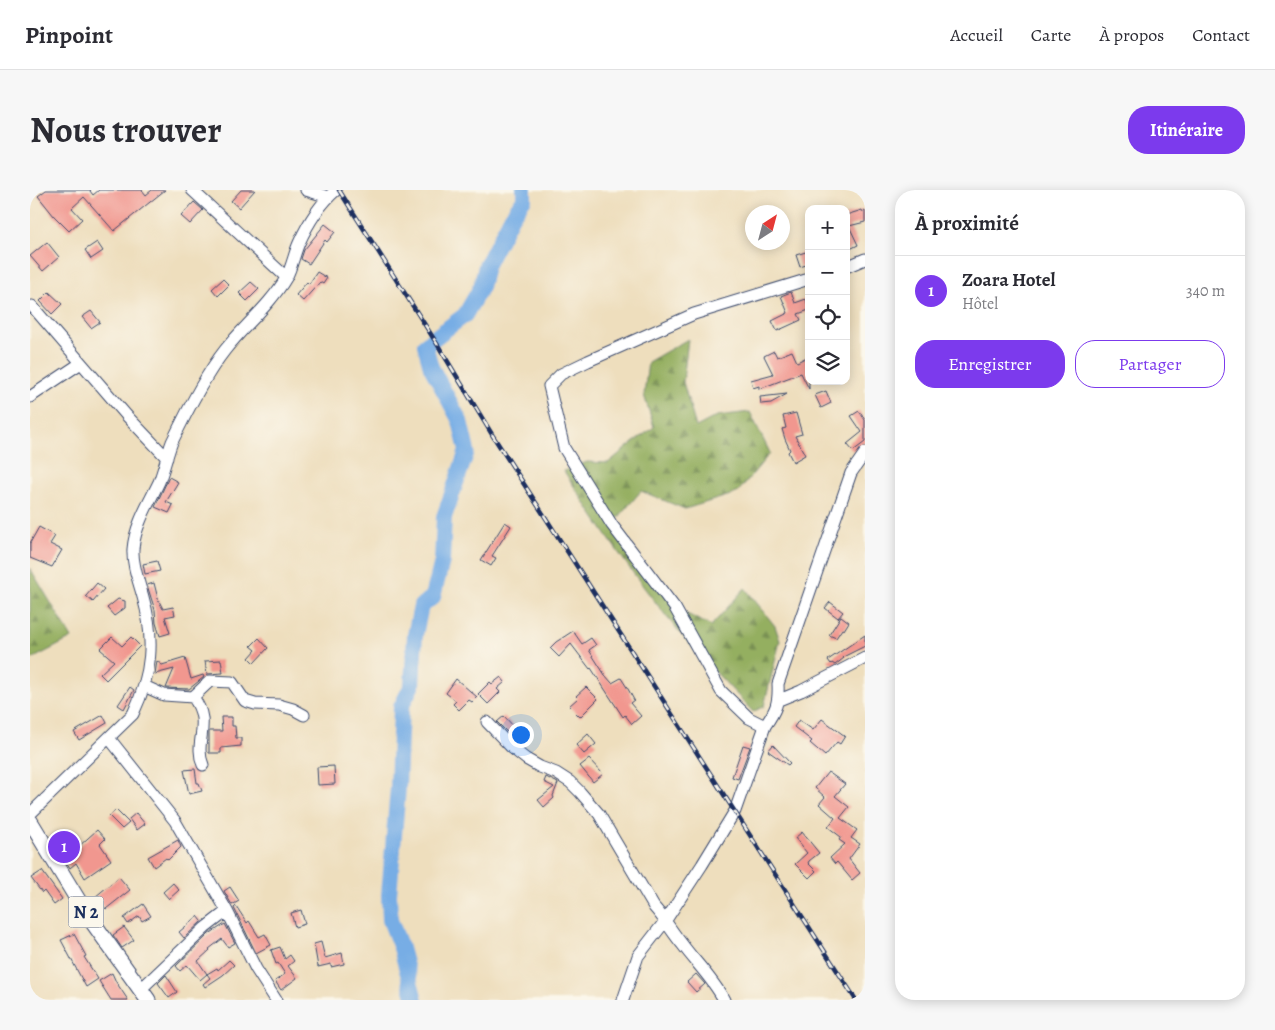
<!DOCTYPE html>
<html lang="fr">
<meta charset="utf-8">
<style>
:root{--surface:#fff;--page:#f7f7f7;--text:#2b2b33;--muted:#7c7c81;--line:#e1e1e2;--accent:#7c3aed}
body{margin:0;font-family:Alegreya,serif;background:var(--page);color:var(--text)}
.controls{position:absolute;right:15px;top:15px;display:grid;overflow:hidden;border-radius:10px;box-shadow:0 2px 12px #0003}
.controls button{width:45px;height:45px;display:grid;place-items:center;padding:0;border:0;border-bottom:1px solid var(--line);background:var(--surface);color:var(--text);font:25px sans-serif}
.compass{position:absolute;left:715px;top:15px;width:45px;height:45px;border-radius:50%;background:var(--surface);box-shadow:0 2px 12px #0003;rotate:36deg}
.you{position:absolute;left:490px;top:544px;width:18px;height:18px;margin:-12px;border:4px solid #fff;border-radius:50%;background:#1a73e8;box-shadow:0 0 0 8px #1a73e833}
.badge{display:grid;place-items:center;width:32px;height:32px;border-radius:50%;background:var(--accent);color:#fff;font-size:16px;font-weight:700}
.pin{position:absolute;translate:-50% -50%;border:2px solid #fff;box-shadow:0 1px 5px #0006}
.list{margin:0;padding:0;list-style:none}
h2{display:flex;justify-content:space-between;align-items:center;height:65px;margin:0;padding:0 20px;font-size:21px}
h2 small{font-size:16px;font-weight:400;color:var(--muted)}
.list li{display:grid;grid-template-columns:32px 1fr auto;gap:15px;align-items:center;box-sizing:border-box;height:70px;padding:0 20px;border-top:1px solid var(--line)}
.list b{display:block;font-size:19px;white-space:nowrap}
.list p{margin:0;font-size:16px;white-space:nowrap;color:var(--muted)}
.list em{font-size:16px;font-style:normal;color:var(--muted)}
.actions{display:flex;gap:10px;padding:15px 20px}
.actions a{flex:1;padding:11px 0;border:1px solid var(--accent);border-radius:20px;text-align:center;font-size:18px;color:var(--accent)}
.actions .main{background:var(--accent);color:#fff}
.icon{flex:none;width:28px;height:28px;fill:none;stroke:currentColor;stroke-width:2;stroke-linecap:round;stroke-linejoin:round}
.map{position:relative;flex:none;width:835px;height:810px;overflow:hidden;border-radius:20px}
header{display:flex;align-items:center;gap:30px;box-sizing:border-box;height:70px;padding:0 25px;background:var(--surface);border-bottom:1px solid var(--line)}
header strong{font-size:24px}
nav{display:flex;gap:28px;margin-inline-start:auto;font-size:18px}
.intro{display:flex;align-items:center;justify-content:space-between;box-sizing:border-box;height:120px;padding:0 30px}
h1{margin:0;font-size:35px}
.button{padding:12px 22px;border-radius:20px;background:var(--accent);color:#fff;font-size:18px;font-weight:700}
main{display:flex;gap:30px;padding:0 30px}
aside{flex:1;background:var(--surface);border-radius:20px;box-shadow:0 2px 12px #0003}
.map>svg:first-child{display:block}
.forest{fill:url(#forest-firs);stroke:#586f60}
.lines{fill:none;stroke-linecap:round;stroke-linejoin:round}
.river{stroke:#77ade5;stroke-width:16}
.building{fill:#f1978f}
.minor-casing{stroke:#3b496c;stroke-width:13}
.major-casing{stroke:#3b496c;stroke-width:17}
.minor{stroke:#fff;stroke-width:11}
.major{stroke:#fff;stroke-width:15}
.rail-casing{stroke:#1b2f5e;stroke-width:4.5}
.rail{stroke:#fbf7ec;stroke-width:2.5;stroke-dasharray:8;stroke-linecap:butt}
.labels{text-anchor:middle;stroke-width:4.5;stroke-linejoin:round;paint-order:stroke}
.shield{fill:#fbf7ec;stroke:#5e6b89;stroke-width:1}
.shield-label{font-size:18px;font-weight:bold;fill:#1b2f5e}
</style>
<header>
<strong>Pinpoint</strong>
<nav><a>Accueil</a><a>Carte</a><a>À propos</a><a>Contact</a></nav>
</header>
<div class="intro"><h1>Nous trouver</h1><a class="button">Itinéraire</a></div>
<main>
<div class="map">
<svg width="835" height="810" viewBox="0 0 835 810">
<defs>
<pattern id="forest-firs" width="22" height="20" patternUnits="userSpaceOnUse" patternTransform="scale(1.25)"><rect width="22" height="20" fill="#94af61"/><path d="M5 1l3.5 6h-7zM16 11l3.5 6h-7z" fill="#788f53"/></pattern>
</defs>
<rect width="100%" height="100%" fill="#fbf7ec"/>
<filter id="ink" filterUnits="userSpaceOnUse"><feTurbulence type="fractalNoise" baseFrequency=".02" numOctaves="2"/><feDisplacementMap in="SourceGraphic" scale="10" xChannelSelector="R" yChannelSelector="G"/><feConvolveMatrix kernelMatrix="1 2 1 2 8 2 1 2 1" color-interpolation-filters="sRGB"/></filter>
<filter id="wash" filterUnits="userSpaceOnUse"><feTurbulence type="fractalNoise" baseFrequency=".0096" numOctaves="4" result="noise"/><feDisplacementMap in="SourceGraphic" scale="20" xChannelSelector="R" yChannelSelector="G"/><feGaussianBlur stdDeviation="1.12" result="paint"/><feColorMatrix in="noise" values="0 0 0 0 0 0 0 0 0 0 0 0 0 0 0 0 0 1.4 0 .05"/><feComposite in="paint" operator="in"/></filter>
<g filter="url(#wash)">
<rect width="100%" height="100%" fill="#eedebd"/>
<path class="forest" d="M658,149L653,192L666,237L687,226L720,222L740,263L707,303L655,319L611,301L582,335L645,418L681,436L715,398L745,436L750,451L734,516L723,522C690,486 655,452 626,413C593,371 563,326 534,281L557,272L578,273L600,255L624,237L614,205L618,172Z
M0,378L42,448L0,470Z"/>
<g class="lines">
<path class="river" d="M385,810L371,758L360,730L359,705L368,598L371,517L382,495L385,445L391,416L403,407L412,371L414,327L437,261L430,231L401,177L395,155L435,125L451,97L456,76L482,26L494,9V0"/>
</g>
<g id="blocks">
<path class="building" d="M16,0H61L60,1L63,5L69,0H112L116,5L122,0H135L84,41L54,7L42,18L52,29L39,41L24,26L8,6Z
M211,0H225L209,18L201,11Z
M164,12L173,20L160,34L151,26Z
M832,20L833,22L835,21V32L819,36L828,55L816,61V25Z
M295,34L305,42L297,52L295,50L279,74L271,69L274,60Z
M17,52L29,67L13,81L0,66Z
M67,52L73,61L61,69L55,60Z
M779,61V74L770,77L766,65Z
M287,82L297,88L293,94L290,92L273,111L266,105L277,92L279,94Z
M193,89L199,95L188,106L182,99Z
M221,92L229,99L217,111L209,103Z
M19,102L32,114L22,124L10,111Z
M761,102L765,113L776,109L779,120L768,124L771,130L747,141L742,131L758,123L751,106Z
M61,121L70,132L61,138L52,127Z
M744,161L747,167L762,161L767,172L777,167L779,172V199L771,183L729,199V196L723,198L721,190L743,184L734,166Z
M796,201L801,213L791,218L785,205Z
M757,204L741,213L731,214L730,207Z
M829,221L835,230V252L823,261L817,254L832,242L821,226Z
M766,223L772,244L765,246L775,265L763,272L758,262L760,260L755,249L752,239L756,238L753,226Z
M139,287L148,292L136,312L143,315L139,323L125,317Z
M475,332L481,336L462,366L466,368L461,376L451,370Z
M9,337L25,346L20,354L32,360L22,377L0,368V353Z
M127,371L130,381L115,384L113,374Z
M67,393L74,399L63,412L56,406Z
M124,393L128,409L133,419L143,417L145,425L135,427L140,443L130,446L126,433L125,420L117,395Z
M88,409L95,411V418L84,426L77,418Z
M800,412L813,422L808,428L795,418Z
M811,426L819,432L814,440L812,439L806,448L799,445Z
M543,441L552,454L561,448L566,455L559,460L575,485L582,493L591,488L598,499L604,510L600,513L611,526L602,534L595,525L593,527L561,478L560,479L541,454L529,467L520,458L526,452Z
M835,445V456L813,467L814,468L805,475L802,473L801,474L798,470Z
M82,447L92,456L101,447L110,456L76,490L70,484L84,471L70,459Z
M229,448L238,458L224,473L219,468L226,460L221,456Z
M155,468L161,489L173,485L174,487L159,499L136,498L144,479L125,484L127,471L132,475Z
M191,470L193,483L177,484L175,471Z
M471,487L475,492L467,499L470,502L458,514L448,504L460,492L462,494Z
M426,489L447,507L442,512L439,510L429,520L423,514L426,511L416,503Z
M100,497L104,500L94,519L88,515Z
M556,497L568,509L550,527L539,516L548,508L546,506Z
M73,525L77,533L49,550L44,542Z
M474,526L486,539L480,545L467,532Z
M191,527H202V536H205L206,548H211V556L191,558V563H179V541H192Z
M792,529L815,546L810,554L807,552L795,566L780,553L782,551L764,537L769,530L783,540Z
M558,544L566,554L554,564L546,555Z
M713,555L720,557L708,589L702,587Z
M743,555L760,573L758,575L738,561Z
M559,569L573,584L563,592L550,576Z
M304,576L305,594L288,595L287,577Z
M165,579L167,593H169L172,601L159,604L154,580Z
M798,582L815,594L805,606L819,617L810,628L827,640L821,648L830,654L819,669L830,683L822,690L807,672L805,674L800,668L815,654L809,650L811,647L798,637L805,628L789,614L795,607L785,598Z
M516,587L528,593L523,606L524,608L514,617L508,610L524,597L514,592Z
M86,620L99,633L92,639L79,626Z
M106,623L115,634L107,640L99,629Z
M67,640L75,649L70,654L81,670L55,688L46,673L40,678L23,652L36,642L48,657Z
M772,642L789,663L779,671L778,673L786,681L779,688L765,674L777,663L765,648Z
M148,650L151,657L138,670L136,668L124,677L118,667Z
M12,681L32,709L24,715L14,701L12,703L1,688Z
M89,687L100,700L76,719L65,707Z
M143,693L149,700L139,709L133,702Z
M200,697L209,711L202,715L194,701Z
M113,714L121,726L112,731L109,726L98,734L94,728Z
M206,716L217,733L219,731L229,747L235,744L241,755L226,763L204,718Z
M271,720L275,734L265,737L261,723Z
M168,726L172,731L154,748L149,742Z
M195,734L205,753L198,757L192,749L179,759L180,760L168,771L177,784L170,790L157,775L150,781L146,776L179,744Z
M94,737L104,750L92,758L83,745Z
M44,744L56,766L54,767L68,789L56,797L31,750Z
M291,752L295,768L312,763L314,774L301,777V774L288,777L284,754Z
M250,757L255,769L260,765L264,771L258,776L267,788L251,800L245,791L255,784L248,773L246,774L241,760Z
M199,770L204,775L193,785L175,797L173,794L180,788L177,784L187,778L188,780Z
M82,783L86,792L98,810H81L69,791Z
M666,784L675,794L666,802L657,792Z
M136,785L147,802L139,808L128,793Z"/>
</g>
</g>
<g filter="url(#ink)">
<use href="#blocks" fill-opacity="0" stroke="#3b496c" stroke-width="1"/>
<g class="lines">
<g class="minor-casing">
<path id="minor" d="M162,0L256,87
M276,0L298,7
M816,77L835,69
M2,116L97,226L137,268
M0,207L51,173
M114,496L134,505L163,507L180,491L202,492L215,511L225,514L249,515L263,519L274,525
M163,507C183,534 163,551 173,575
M749,510L771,501L835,468
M457,532L482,558L496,569L510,577L526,583L540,592L550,602L569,624L624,717C635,729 642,742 652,754C666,773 683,789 694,810
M735,536L719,528L691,501L645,418L582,335L534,258L519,196L531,184L558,171L664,124L779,89
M79,548L145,631L197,721L226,779L246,810
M0,624L103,524C122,484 125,449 113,407C109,392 102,375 103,359C105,335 119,313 129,292C134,279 137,265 142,252C155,225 176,184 195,160C214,136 240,115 256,88C262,77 264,64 269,53C278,33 290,14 306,0
M111,799L175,738L197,721
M593,810L608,766L636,730L672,675L705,621L735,536C746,520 749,513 748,494L821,283L835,263"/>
</g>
<g class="major-casing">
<path id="major" d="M0,631L54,720L118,810"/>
</g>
<use href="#minor" class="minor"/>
<use href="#major" class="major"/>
<g class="rail-casing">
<path id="rail" d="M309,0L409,157L463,246L826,810"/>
</g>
<use href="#rail" class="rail"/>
</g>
</g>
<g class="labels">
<rect class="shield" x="38.5" y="706.5" width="35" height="31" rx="4"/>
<g class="shield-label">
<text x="56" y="728">N 2</text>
</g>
</g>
</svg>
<div class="controls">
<button>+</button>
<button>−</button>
<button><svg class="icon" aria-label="locate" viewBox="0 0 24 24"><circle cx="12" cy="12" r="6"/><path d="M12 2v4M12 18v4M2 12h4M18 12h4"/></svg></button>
<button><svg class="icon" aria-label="layers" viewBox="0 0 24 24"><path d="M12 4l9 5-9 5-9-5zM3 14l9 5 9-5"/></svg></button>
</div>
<svg class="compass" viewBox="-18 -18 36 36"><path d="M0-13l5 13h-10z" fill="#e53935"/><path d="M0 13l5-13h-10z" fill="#7c7c81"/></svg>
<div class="you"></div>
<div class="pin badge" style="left:34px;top:657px">1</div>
</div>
<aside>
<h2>À proximité<small></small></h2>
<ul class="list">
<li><span class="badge">1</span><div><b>Zoara Hotel</b><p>Hôtel</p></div><em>340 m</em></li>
</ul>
<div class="actions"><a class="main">Enregistrer</a><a>Partager</a></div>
</aside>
</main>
